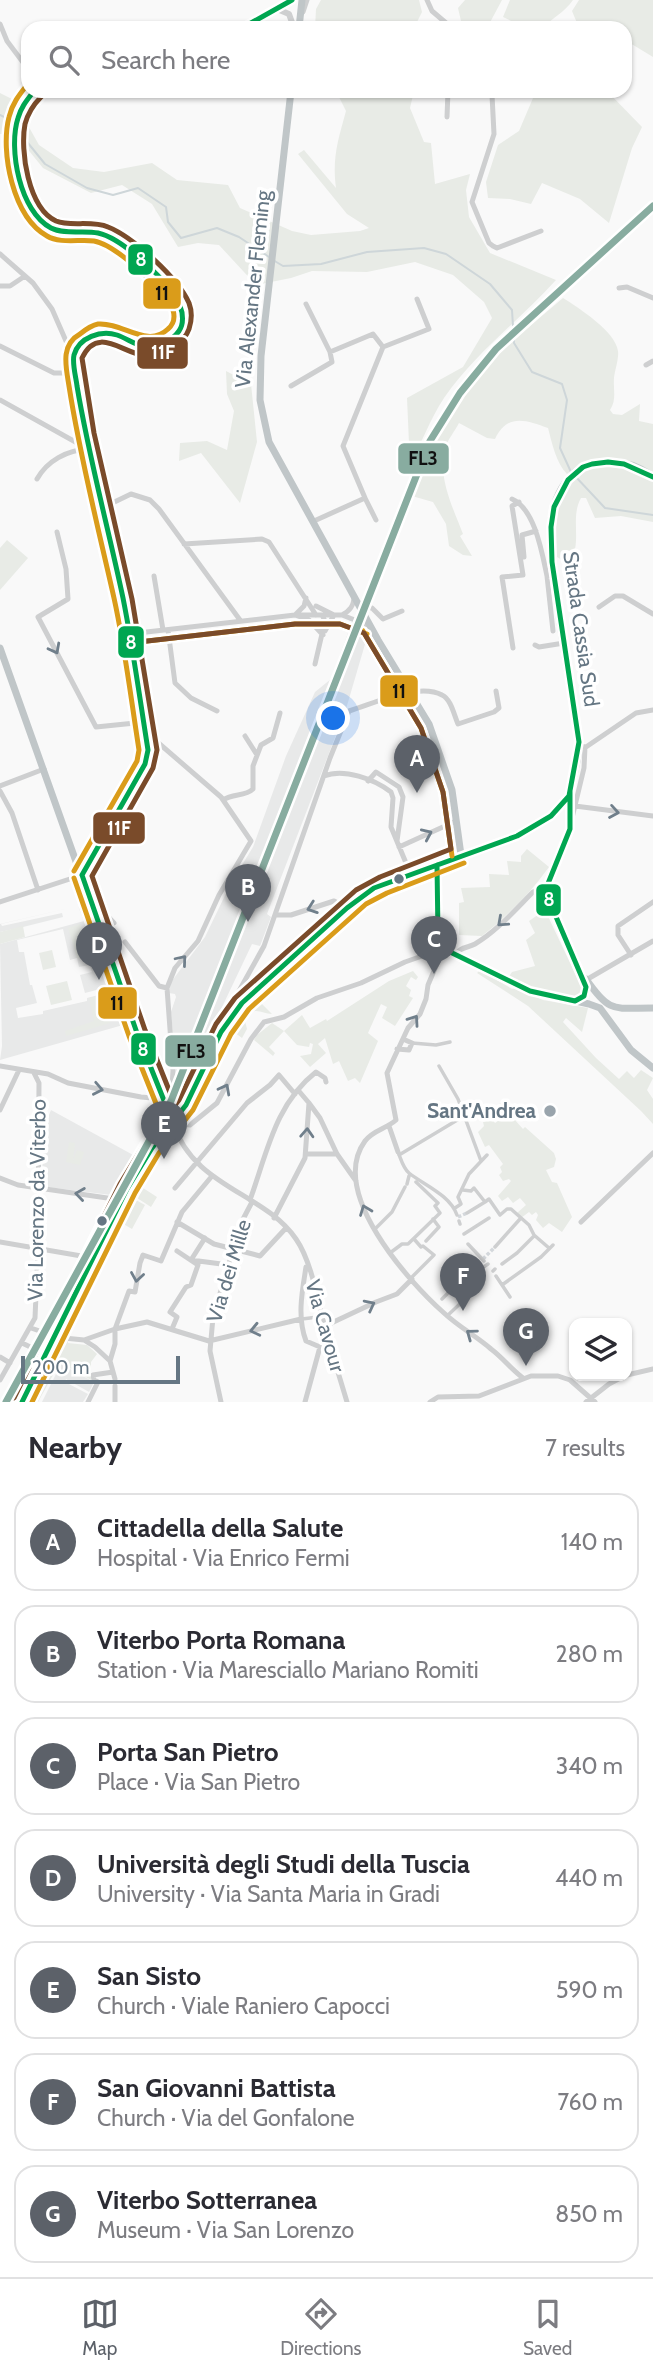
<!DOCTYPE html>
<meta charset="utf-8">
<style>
:root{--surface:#fff;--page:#f2f2f3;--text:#2b2b33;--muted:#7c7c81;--line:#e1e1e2;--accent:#5c6169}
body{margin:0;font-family:Cabin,sans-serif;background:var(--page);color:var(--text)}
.controls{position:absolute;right:21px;bottom:21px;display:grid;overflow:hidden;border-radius:14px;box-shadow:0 2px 5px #0004}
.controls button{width:63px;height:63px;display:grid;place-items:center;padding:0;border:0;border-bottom:2px solid var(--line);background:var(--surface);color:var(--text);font:35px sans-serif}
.scale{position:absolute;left:21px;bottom:18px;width:159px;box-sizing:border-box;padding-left:7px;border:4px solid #657683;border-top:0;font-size:19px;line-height:24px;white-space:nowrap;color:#657683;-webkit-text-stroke:5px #fff;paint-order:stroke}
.you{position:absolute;left:334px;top:719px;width:24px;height:24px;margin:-18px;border:5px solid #fff;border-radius:50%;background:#1a73e8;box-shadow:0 0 0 10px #1a73e833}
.badge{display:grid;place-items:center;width:46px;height:46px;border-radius:50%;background:var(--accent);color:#fff;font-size:23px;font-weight:700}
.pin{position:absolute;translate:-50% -58px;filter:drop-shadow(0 2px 4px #0008)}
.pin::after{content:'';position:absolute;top:37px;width:24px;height:21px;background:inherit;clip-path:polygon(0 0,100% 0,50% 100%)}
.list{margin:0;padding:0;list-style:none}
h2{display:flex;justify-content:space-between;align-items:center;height:91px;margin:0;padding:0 28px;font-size:30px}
h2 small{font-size:23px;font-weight:400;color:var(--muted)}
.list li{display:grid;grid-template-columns:46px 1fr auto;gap:21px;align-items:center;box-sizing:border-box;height:98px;margin:0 14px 14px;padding:0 14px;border:2px solid var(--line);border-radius:21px}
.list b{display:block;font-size:26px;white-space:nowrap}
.list p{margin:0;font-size:23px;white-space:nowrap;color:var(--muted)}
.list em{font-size:23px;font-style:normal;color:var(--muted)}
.icon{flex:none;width:38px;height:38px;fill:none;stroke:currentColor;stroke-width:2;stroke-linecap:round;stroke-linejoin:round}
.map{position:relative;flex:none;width:653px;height:1402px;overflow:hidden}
.search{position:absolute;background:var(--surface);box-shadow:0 2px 5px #0004;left:21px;right:21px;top:21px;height:77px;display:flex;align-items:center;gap:18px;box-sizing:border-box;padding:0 24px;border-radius:21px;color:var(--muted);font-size:26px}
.sheet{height:875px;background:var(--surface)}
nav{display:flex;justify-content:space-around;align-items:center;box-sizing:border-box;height:98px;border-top:2px solid var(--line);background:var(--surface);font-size:19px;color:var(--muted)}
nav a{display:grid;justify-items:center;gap:4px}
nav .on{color:var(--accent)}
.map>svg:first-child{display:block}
.built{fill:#e8e9e9;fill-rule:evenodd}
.green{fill:#e8ebe6}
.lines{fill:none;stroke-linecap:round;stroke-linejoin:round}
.stream{stroke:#ced6d9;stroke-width:2}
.pedestrian-tunnel{stroke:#d4d8dc;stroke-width:3.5;stroke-dasharray:3.5 2;stroke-linecap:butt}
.pedestrian{stroke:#cecfd0;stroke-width:3.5}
.minor{stroke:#cecfd0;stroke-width:5}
.tertiary{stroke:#cecfd0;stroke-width:6}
.secondary{stroke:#c0c6c8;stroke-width:7}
.primary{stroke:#c0c6c8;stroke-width:8}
.bus-1-casing{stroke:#fff;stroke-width:10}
.bus-2-casing{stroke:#fff;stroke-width:10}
.bus-3-casing{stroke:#fff;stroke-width:10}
.bus-1{stroke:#00a651;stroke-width:5}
.bus-2{stroke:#da9c1a;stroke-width:5}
.bus-3{stroke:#7a4b2a;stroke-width:5}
.rail-1-casing{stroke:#fff;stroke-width:12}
.rail-1{stroke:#88aca0;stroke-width:7}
.oneway{stroke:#707f8b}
.bus-dot{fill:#657683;stroke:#fff;stroke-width:2.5}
.poi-dot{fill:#99a4ac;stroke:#fff;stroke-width:2.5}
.labels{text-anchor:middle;stroke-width:7;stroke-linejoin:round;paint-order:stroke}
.street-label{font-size:21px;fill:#657683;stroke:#fff}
.poi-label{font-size:21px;font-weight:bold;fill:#657683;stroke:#fff;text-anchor:end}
.line-badge{stroke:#fff;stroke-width:2.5}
.badge-label{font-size:19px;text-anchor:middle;font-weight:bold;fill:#fff}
.pale-badge-label{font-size:19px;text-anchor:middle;font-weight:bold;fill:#111}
</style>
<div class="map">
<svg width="653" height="1402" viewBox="0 0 653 1402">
<rect width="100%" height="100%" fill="#f9f9f9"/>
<path class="built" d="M352,622L367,629L368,634L346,709L267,914L271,917L260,946L252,944L176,1104L168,1100L175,1080L176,1068L171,1012L176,997L175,994L169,993L171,982L205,937L231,883L253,847L286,756L315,692L331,679Z
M86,905L89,906L94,929H97L130,1023L0,1060L2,1046L0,944L84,921L78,906L1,924L2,926L62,913L63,917L23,927L0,932V924L78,906L79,908ZM63,929L70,960L77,958L79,967L90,965L92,972L80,975L85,993L104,988L106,993L87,998V1001L43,1011V1014L18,1018L16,1008L37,1003L32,985H30L24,952H19L17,940Z
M51,1110L135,1156L116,1192L111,1195L47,1187L42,1181L44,1127Z
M61,1364L94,1382L89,1392L66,1379L65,1382L88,1394L83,1402H42Z"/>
<path class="green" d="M321,0H419L422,12L414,28H315L316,9Z
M465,0H502L487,28H468L461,21L458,8Z
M510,0H573C564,13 553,17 543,28H526L503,17Z
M579,0H653V57L625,40V28H605L601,25L598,28H575L577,23L572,11Z
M336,91H414L410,108L424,142L431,143L435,184L470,174L466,190L469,217L490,253L556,280C520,320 475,353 444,398C430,419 421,444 410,466L407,398L463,367L492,318L484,302L453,275L415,262L367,272L312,271L291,278L256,285L219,245L198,243L178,247L152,204L122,185L91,193L43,168L17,136L21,113L39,145L73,168L104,172L152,163L177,180L228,185L240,208L292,231L311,235L360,231L369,228L347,214L298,154L304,150L336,188C332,158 338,140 346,111Z
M536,91H607L642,127L632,148L609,223L580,199L542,183L531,204L510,199L488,198L486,182L498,145L519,131Z
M0,93L12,99L3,134H0Z
M563,298C579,308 616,332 618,351C619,359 615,369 614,378C613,390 617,399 610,410L613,414L622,415L640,404L639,421L653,424V473L593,460L574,468L567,474C556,463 552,443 548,428C526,420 507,413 495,439L487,438L459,423C455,431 448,439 445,448C437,476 453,508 463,534L460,536L472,556L463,555L449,546L446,524L433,502L412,496C425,465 437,432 456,403C484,361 526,330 563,298Z
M226,371L251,384L257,442L240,503L201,453L179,461L180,443L207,441L227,450L234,411L227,394Z
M612,465L634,468L653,480V522L621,516L595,518L586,498H581C570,517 582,541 571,560H562L557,557C555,532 554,489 579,473C589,467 601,466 612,465Z
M7,540L28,558L0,590V548Z
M527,849L549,867C530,894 507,916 482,936L459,935V903L464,902L461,888L490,887L489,874L509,875L507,861L521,862V856Z
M545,910L582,988L583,992L576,999L531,989L508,978L512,972L535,966L526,940L535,933L529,921Z
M80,924L90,955L77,958L68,928Z
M23,926L25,937L0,944V932Z
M52,950L56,967L43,970L39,953Z
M480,970L512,989L515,988L543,1000L588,1008L582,1032L566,1018L563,1022L596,1058L619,1079L627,1071L634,1078L641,1070L653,1078L647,1090L653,1099V1124L641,1111L528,1006L477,973Z
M413,971L418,977L416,980L411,977L406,986L411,990L409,996L413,998L395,1026L382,1018L387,1007L381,1004L368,1033L378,1041L360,1083L355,1078L348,1081L339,1061L333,1064L325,1038L318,1044L326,1053L310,1067L300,1056L311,1054L313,1044L310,1043L309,1047L297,1045L284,1031L269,1047L275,1053L273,1056L254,1040L257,1035L272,1023L284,1031L302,1015L310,1028L326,1019L327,1021L389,981Z
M67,981L72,1000L51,1005L46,986Z
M107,994L112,1016L110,1023L66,1036L65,1031L94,1021L89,998Z
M256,998L272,1014C264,1014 259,1009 251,1012L246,1007Z
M242,1012L247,1016L245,1021L247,1029L242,1038L230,1029Z
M502,1102L507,1111L523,1129L525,1127L554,1153L556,1159L554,1167L546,1170L552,1182L557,1183L572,1217L562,1232L549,1223L543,1228L536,1220L538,1215L536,1212L532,1215L529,1212L521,1218L517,1213L526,1205L520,1198L513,1203L508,1197L502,1201L498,1196L511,1181L509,1179L503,1181L499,1175L502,1172L500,1167L503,1164L489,1145L485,1147L478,1132L484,1126L483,1122L492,1119L495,1123L501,1119L493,1108Z
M69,1142L75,1143L73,1161L77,1150L84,1152L80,1165L66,1162Z
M140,1186L157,1197L151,1207L134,1196Z
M134,1199L145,1205L132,1229L120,1222Z
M68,1340V1343L87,1345L97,1354L91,1362V1380L57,1361L55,1364L58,1366L38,1402H29Z"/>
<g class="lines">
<path class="stream" d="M0,115L6,118
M19,132L45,164L87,188L113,195L138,188L166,207L168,222L181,238L217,228L239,237L269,257
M273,260L283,266L321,264L367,252L424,248L446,254L490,284L512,310L514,343L532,372L562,384L567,400L560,448L571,472
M575,476L605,508L653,515"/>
<path class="pedestrian-tunnel" d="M458,1217L467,1213
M483,1259L495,1247"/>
<path class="pedestrian" d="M412,1043L436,1045L450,1042
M439,1066L458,1099L481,1161
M398,1152C401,1159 403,1168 409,1173C424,1185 450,1195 457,1215
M399,1155L464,1116
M407,1184L409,1176
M463,1190L471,1191L474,1188L485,1202
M485,1202L489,1199L500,1215L507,1209H511L529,1225L534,1235L549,1248
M455,1208L461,1204L458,1197L469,1174L487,1155
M467,1213L485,1202
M459,1221L460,1224
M375,1229L392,1212L405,1187
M464,1234L489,1218
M426,1241L439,1227L433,1219
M468,1244L484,1261
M495,1247L520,1219
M390,1253L402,1244H408L440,1213L435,1206L438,1203L416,1182
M502,1264L517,1253L534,1236
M493,1271L495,1269
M496,1276L510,1297
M411,1278L434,1255L423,1246L421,1247L414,1239
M502,1285L541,1257L553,1245
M442,1299L454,1287L488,1264
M447,1316L464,1300L454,1287
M302,1319L318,1317"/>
<path class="minor" d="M427,0L432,11L452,28
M303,12L307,0
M0,24L7,41L28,69
M490,91L492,95L494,134L472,202L489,243L493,246L497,248L541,231
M447,117L448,91
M0,254L33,283L52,309L73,357
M0,286H10L25,276
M619,288L627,287L653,298
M0,346L54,373H74
M383,347L429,329L417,299
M646,365L653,361
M291,386L332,362L330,352L306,304
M0,400L88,449
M37,479C47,461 67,450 88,449
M365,498L376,520
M512,499C535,509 542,553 547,576L554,575
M102,508L131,494L150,500L159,509L240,620
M314,521L365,498L343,446L383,347L373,334L330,352
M57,532L66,569L68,599L38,617L96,727L145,722
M184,544L262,539L269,542L316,615
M524,557L522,535L536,531
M154,576L163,630
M547,576L553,631
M306,598L304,606L295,615L309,620L323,635
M316,606L334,615L325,631
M360,607L372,608L383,619L402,611
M599,607L615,596H623L653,614
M342,615C350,611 354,606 354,596
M168,630L175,683L191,698L217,711
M129,634L295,615H342L370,626
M535,645L539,647L564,643
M513,648L502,577L523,575L512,506L519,502
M315,664L325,621L322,615
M245,736L257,755
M579,746L586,747L636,713L653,710
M324,776C344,768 374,779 391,792L393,798L391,827L411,875
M368,781L376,772L399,787L403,797L397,841
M0,786L44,769
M0,791L12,813L38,890
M223,800C233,793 245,797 253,789V766L261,745L273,738L280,713
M575,806L653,816
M572,818L584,768L585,747
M399,847L456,821
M0,902L82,875L91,880L100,908L114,923
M275,915H291L334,901L347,908
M125,942L159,986L167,988
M438,951L439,959L428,985L426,999L420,1014L408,1028L387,1073L396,1120C386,1129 373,1130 365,1141C328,1192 408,1281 444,1313C459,1327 476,1336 491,1349C503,1358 511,1369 523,1378
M456,954C460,947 468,948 475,944C497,931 515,910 533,892L539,891L545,896
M631,955L618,935V926L653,902
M586,980L653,941
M227,1019L234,1000L264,946L330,758L349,711C373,704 418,682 442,695C451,699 454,715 458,724L494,712L499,708L496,691
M397,1049L409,1050L412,1043L403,1039
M0,1066L48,1074L68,1083L141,1097L163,1099L172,1089L173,1070L167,988L175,968L198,941L219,895L251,841L221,797L155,740L148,738
M309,1103L320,1118L337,1154L356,1181
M0,1110L19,1070
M173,1123C194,1188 264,1192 296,1239C310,1259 317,1295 323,1320C330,1347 339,1375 347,1402
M173,1123L190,1125L217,1103L251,1039L264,1022L284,1017L317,998L361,983L405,962L439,950
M389,1126L398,1152
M306,1154H337
M0,1178L18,1185L121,1200
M175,1188L247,1103L270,1085L279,1075L295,1094
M250,1200C267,1153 275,1104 316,1072L325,1078L326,1082
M274,1218L305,1158L309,1103L298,1090
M177,1222L214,1244L260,1256L286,1228
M581,1222L653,1153
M205,1238L191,1260L229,1265
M0,1242L93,1258
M325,1326L376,1302L397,1294L412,1279
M31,1328L54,1336
M172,1329L177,1317L170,1312L186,1287L191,1285L198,1265L177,1251
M64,1338L84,1340L95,1347L110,1361L115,1379
M84,1340L115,1329L147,1322L209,1341L301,1319
M22,1343L45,1354
M0,1357L10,1363
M110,1361L115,1344V1329L129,1291L135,1292L140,1263L143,1255L161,1261L182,1212L212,1176
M627,1375L653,1369
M0,1380L35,1318L38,1249L39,1083L34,1073
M36,1380C61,1357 70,1321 83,1290V1283
M88,1402L98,1382L94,1380L93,1375L113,1372
M115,1402V1386
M221,1402L210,1351L213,1317L241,1223L252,1202
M305,1402L320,1347L306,1341C297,1317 302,1292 306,1267
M430,1402L438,1397L479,1396L531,1376H558L570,1380L595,1402
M586,1402L609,1384L624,1376"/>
<path class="tertiary" d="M277,9L289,14L294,28
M242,28L292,0
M34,91C0,116 13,206 52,229C69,233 88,229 105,235C122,242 174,288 180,305C184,313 183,323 179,331L168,341L147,347L114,334L98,333L79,344L73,357L85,435L123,600L148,750L145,764L82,875"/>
<path class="secondary" d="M299,28L302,0
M291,91L261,356L260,400L269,442L378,640L429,724L452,790L461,855
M0,648L137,1033L173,1123
M569,796L571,821L570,829L545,891L586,987L584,996L576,1001
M437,865L438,935L444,949L530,991L589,1004L600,1008L631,1050L653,1068
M586,979C610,1014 614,1008 653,1008"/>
<path class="primary" d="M22,1402L127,1189L152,1148L186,1105L221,1032L242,1003L347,908L374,888L517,836L551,816L569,796L577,759L579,742C572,694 563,646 557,597C554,575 550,550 551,527C552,502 566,470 592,464C614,459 635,464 653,477"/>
<g class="bus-1-casing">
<path id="bus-1" d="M242,28L292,0
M34,91C27,100 21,107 18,118C8,149 20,212 51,228C64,235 84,230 98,233C122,238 171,283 180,306C183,313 184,324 179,331C173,340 157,348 146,347C137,346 126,338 117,335C101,330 79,337 74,355C72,364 76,377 77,386C89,458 108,527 123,598C133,648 140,700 148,750L145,764L82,875
M570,791V829L545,891L586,987L584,996L575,1001
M437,865L438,935L444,949L530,991L575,1001
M82,875L137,1033L173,1123
M22,1402L127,1189L152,1148L186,1105L221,1032L242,1003L347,908L374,888L517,836L551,816L569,796L579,742L552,562L551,527L554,507L568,480L583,467L592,464L608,462L624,464L653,477"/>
</g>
<g class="bus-2-casing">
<path id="bus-2" d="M27,85C19,95 12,104 9,117C0,152 13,217 47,236C60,244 80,239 94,241C116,245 165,290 173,310C175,317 174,324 168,329C147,349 123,322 98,324C92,325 85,330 80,334C60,345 66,367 69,386C80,457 98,527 114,598C125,648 131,699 139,750L137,761L74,871
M363,631L421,728L443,792L452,856
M130,643L295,624H340L367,634
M74,878L129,1036L165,1126
M32,1402L135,1193L159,1153L193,1110L231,1034L249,1009L366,904L387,893L464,863"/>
</g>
<g class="bus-3-casing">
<path id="bus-3" d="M41,97C33,105 28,113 25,124C20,150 28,208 56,221C70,227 92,220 108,227C133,237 178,278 189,303C192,311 192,320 189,329C184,344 163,356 147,356C124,355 98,324 82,358L94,433L132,599L157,750L153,768L92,876L145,1030L181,1120
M14,1398L120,1184L145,1143L179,1100L216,1024L235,998L356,890L380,877L451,849L443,792L421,728L364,633L340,624H295L130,643"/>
</g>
<use href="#bus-1" class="bus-1"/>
<use href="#bus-2" class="bus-2"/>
<use href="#bus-3" class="bus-3"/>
<g class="rail-1-casing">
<path id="rail-1" d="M6,1402L171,1101L430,441L460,393L496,349L653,206"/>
</g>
<use href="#rail-1" class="rail-1"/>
</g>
<defs><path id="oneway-chevron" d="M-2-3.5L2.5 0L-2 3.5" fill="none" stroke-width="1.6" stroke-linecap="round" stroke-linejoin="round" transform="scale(1.75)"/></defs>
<g class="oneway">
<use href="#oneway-chevron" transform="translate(55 649) rotate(62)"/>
<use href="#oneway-chevron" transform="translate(614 812) rotate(10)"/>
<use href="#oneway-chevron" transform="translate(427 834) rotate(-24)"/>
<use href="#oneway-chevron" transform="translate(312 908) rotate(161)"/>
<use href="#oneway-chevron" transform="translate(502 922) rotate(138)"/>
<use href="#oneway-chevron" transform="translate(182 960) rotate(-50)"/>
<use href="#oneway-chevron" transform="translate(414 1020) rotate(-55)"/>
<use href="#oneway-chevron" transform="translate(98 1089) rotate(11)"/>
<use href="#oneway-chevron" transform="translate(225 1089) rotate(-62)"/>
<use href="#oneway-chevron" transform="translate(307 1133) rotate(-87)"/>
<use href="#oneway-chevron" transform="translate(80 1194) rotate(-172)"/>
<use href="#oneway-chevron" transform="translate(365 1210) rotate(-111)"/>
<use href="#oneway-chevron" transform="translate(137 1277) rotate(99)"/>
<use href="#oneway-chevron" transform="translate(370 1305) rotate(-27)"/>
<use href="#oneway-chevron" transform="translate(255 1330) rotate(167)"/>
<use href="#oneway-chevron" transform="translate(471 1334) rotate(-144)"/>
</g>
<g class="bus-dot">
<circle cx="399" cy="879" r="6"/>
<circle cx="102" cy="1221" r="6"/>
</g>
<circle class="poi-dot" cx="550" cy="1111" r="7"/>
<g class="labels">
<g class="street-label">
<text transform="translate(253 289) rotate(-84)" y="7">Via Alexander Fleming</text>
<text transform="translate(581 629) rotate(82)" y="7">Strada Cassia Sud</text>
<text transform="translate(37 1200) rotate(-89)" y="7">Via Lorenzo da Viterbo</text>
<text transform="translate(229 1271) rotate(-73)" y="7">Via dei Mille</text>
<text transform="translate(325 1326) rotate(74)" y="7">Via Cavour</text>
</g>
<g class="poi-label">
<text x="536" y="1118">Sant'Andrea</text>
</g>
</g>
<g class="line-badge">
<rect x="127" y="243" width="27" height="33" rx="7" fill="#00a651"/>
<rect x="142" y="277" width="40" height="33" rx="7" fill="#da9c1a"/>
<rect x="136" y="336" width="53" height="34" rx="7" fill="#7a4b2a"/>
<rect x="397" y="442" width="53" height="33" rx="7" fill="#88aca0"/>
<rect x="117" y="625" width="28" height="34" rx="7" fill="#00a651"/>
<rect x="379" y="674" width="40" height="34" rx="7" fill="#da9c1a"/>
<rect x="92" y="811" width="54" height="34" rx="7" fill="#7a4b2a"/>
<rect x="535" y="883" width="27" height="34" rx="7" fill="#00a651"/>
<rect x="97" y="986" width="41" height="34" rx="7" fill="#da9c1a"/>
<rect x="130" y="1032" width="27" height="34" rx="7" fill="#00a651"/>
<rect x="164" y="1034" width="53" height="34" rx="7" fill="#88aca0"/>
</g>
<g class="badge-label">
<text x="141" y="266">8</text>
<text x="163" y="359">11F</text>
<text x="131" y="649">8</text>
<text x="119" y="835">11F</text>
<text x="549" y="906">8</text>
<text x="143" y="1056">8</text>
</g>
<g class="pale-badge-label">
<text x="162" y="300">11</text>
<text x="423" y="465">FL3</text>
<text x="399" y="698">11</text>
<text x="117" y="1010">11</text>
<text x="191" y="1058">FL3</text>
</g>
</svg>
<div class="controls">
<button><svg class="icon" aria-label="layers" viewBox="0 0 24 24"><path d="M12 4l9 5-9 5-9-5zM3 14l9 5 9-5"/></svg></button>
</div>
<div class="scale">200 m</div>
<div class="you"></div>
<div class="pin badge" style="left:417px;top:793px">A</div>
<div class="pin badge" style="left:248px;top:922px">B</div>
<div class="pin badge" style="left:434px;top:974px">C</div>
<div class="pin badge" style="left:99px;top:980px">D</div>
<div class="pin badge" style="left:164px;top:1159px">E</div>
<div class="pin badge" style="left:463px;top:1311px">F</div>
<div class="pin badge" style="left:526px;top:1366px">G</div>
<div class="search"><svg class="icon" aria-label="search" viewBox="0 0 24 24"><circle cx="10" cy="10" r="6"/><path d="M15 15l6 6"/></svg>Search here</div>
</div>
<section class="sheet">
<h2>Nearby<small>7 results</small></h2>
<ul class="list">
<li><span class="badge">A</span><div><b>Cittadella della Salute</b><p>Hospital · Via Enrico Fermi</p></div><em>140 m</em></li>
<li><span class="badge">B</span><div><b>Viterbo Porta Romana</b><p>Station · Via Maresciallo Mariano Romiti</p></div><em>280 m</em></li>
<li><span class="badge">C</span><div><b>Porta San Pietro</b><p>Place · Via San Pietro</p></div><em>340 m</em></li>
<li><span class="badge">D</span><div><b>Università degli Studi della Tuscia</b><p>University · Via Santa Maria in Gradi</p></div><em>440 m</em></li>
<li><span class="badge">E</span><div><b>San Sisto</b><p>Church · Viale Raniero Capocci</p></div><em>590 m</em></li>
<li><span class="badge">F</span><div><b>San Giovanni Battista</b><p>Church · Via del Gonfalone</p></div><em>760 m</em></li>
<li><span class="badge">G</span><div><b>Viterbo Sotterranea</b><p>Museum · Via San Lorenzo</p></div><em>850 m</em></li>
</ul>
</section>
<nav>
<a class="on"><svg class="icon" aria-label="map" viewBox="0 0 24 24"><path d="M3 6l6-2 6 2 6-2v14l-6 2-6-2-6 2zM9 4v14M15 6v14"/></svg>Map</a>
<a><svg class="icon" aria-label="directions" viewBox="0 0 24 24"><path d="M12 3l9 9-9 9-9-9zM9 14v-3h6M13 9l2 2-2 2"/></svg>Directions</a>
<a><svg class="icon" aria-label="saved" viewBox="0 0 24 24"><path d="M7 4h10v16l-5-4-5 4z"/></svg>Saved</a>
</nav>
